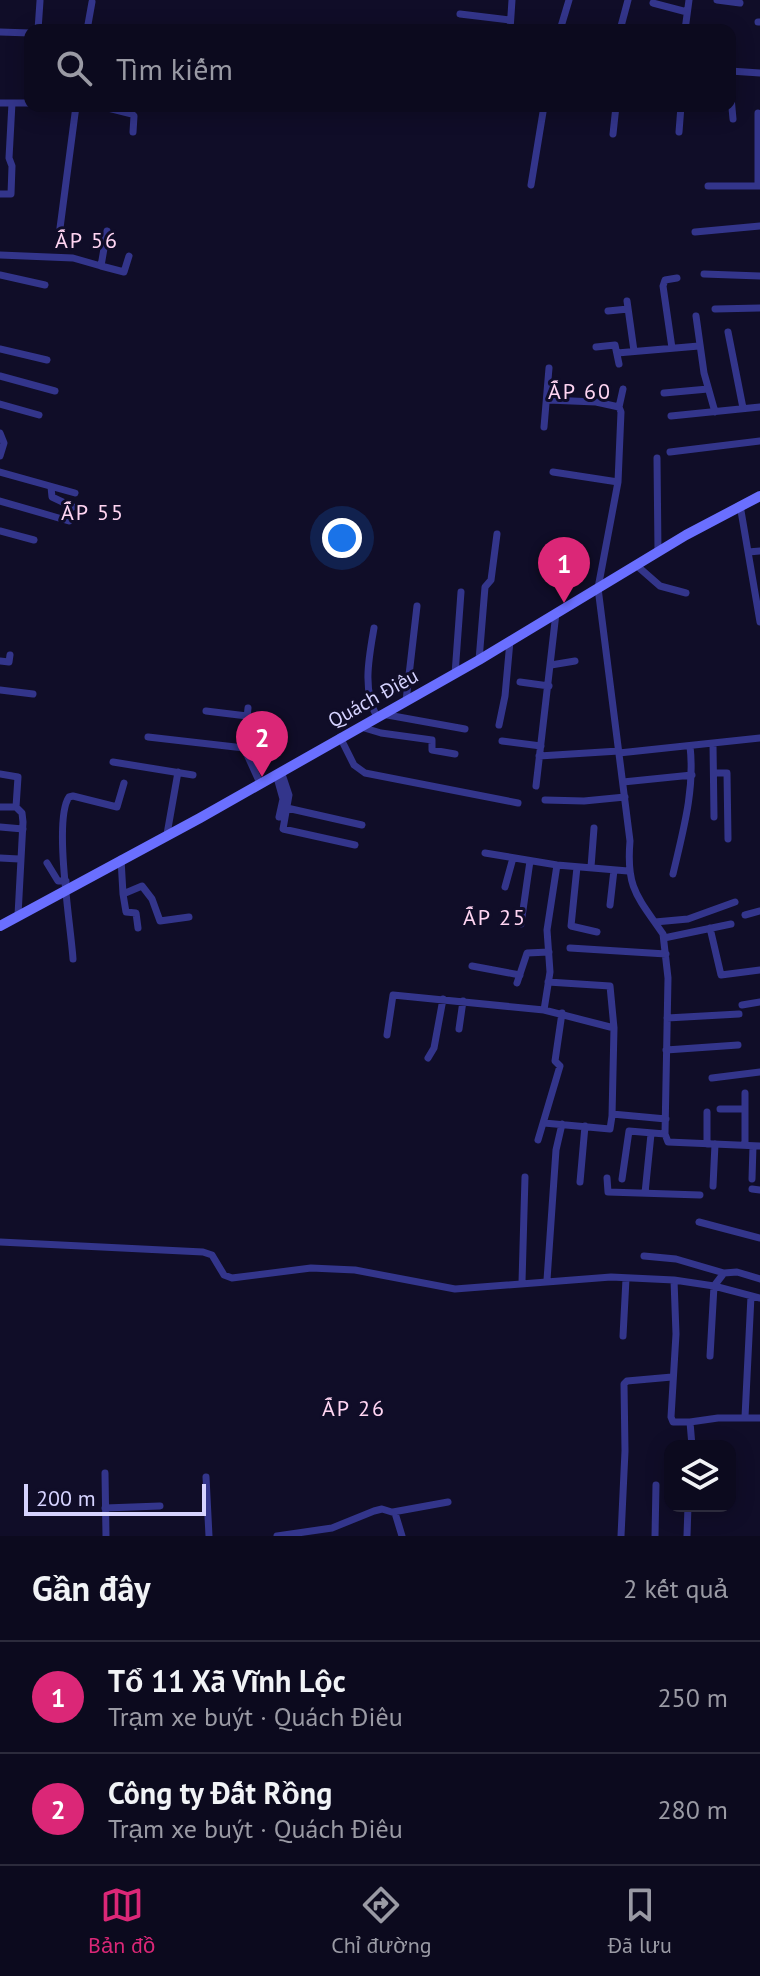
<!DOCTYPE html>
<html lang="vi">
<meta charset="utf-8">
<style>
:root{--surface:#0c0a1e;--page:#151327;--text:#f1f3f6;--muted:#9a9aa4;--line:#2c2b3c;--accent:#db2777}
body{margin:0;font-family:"PT Sans",sans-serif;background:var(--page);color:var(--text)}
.controls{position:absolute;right:24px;bottom:24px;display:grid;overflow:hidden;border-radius:16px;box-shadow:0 4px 20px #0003}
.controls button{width:72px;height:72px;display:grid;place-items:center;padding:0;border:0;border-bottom:2px solid var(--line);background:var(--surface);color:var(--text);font:40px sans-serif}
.scale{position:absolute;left:24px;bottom:20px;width:182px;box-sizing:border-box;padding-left:8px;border:4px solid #d6d3ff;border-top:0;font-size:22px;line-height:28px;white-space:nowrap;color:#d6d3ff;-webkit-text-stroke:6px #100d28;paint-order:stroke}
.you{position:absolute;left:342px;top:538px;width:28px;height:28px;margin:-20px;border:6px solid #fff;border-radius:50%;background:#1a73e8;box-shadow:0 0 0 12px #1a73e833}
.badge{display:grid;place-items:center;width:52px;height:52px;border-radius:50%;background:var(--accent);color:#fff;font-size:26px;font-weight:700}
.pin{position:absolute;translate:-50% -66px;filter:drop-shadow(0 2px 4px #0008)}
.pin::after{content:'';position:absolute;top:42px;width:28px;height:24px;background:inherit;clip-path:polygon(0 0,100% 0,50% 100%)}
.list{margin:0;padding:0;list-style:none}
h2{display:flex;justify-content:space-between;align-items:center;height:104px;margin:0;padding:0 32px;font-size:34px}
h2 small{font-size:26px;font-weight:400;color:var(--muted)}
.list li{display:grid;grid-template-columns:52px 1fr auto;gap:24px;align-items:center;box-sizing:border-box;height:112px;padding:0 32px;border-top:2px solid var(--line)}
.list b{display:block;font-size:30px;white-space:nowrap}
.list p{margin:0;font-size:26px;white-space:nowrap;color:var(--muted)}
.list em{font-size:26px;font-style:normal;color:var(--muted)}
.icon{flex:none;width:44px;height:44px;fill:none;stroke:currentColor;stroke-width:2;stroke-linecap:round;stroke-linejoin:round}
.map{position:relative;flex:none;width:760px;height:1536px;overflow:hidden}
.search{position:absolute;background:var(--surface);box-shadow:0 4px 20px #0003;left:24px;right:24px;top:24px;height:88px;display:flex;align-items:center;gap:20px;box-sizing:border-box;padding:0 28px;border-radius:16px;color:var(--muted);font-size:30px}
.sheet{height:328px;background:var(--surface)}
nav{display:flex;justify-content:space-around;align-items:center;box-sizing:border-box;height:112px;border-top:2px solid var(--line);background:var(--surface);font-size:22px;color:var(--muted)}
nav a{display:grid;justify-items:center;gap:4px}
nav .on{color:var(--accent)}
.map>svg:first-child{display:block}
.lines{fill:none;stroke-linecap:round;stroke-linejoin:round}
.minor{stroke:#33358b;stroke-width:7}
.secondary{stroke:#6a6fff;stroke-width:10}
.labels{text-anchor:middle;stroke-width:6;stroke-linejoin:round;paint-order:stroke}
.street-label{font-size:20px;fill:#d6d3ff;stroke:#100d28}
.neighbourhood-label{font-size:22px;letter-spacing:2px;fill:#ffd5f2;stroke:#100d28}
</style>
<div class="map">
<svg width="760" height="1536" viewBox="0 0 760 1536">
<rect width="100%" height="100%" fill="#100d28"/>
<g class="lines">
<path class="minor" d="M717,0L740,3
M653,3L687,12
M460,14L510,20
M758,22H760
M38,30L40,1
M87,30L92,2
M510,30L512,0
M560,30L569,0
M620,30L628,0
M685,30L689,0
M0,32L30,33
M730,71L760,73
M730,86L733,119
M0,103H30
M100,106L132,114L134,116L133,132
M758,113V186
M679,132L681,106
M613,134L616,106
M531,185L544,106
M708,186H760
M0,194H11L12,166L9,158L12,103
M60,228L76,106
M695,232L760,226
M0,255L73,258L101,266L107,231
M101,266L124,272L129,256
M704,274L760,276
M0,275L45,285
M627,301L634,351
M715,309L760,308
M608,311L628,309
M696,316L704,373L715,412
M728,332L743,408
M596,347L615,345L619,364
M672,348L663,286L665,280L677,278
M0,349L47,360
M617,353L699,346
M0,376L55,391
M664,393L708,389
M548,400L596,402L619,407L621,412L618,482L598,588L630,841C626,888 637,896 663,934L668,978L665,1134L668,1142L760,1146
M0,404L39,415
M619,407L623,389
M671,416L760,407
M544,427L549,368
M0,433L4,443L0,456
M670,452L760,441
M657,458L658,552
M0,472L75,493
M553,472L618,482
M51,487L52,497L73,507
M0,501L69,521
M740,505L760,622
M0,531L34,540
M748,552L760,551
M636,565L660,586L686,593
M374,628C369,657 362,690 377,717
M479,660L485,587L491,580L497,534
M0,661L9,662L10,655
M551,665L575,661
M455,674L461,592
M520,682L549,686
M0,690L33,694
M406,701L417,606
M248,708L244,748L260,783
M206,711L247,716
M382,714L465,729
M499,725L505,696L510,641
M361,727L381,733L432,740V750L455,754
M148,737L244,748
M340,737L354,765L365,773L518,803
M502,741L541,746
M713,744L714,817
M619,753L760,738
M539,756L619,751
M113,762L193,775
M281,771L289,795L283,829L355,845
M714,773H727L728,839
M0,774L18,777L16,807L22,813L23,822L18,915
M276,774L283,799L279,817
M623,782L692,775
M536,786L556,613
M545,800L584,801L625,797
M0,807H16
M287,808L362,825
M0,827L23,829
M167,834L178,772
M485,853L557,865L628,871
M0,858L19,859
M121,859L123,894L142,886L152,899L160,921L189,917
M47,863L58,881H66
M577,867L571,926L597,932
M591,867L594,828
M673,874C683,831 695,790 690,746
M505,887L513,858
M123,894L126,912L136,913L138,928
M610,905L614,870
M745,915L760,911
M655,922L688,919L735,902
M521,924L530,861
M710,928L721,975L760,970
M664,938L731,924
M570,948L666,954
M73,959C71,927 53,820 69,797L73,796L117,807L124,783
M472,966L520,975
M517,983L527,953L549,952
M742,1005L760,1002
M544,1010L550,972L547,930L557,865
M667,1018L739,1014
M459,1029L463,1001
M387,1035L393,995L544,1010L614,1028
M666,1050L738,1045
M428,1058L434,1048L443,999
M712,1078L760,1072
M720,1109H745
M707,1112V1144
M612,1114L666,1119
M544,1123L610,1129L612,1116L614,1028L610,986L548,982
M538,1140L560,1066L555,1061L562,1013
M745,1145V1093
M607,1178L608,1192L700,1195
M622,1179L629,1131L665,1134
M752,1179L753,1146
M580,1182L585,1126
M713,1186L715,1144
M752,1189L760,1190
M645,1193L651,1134
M699,1222L760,1238
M0,1242L203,1252L212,1255L224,1275L232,1278L311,1268L355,1270L455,1289L611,1277L674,1280L714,1286L760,1298
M644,1256L676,1259L724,1273
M547,1280L556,1150L562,1124
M674,1280L676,1334L671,1417L673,1422H690L692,1446
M522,1282L525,1177
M623,1336L626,1279
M710,1356L714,1286L724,1273L737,1272L760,1279
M745,1417L751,1296
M690,1422L718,1418H760
M105,1473L106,1536
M206,1477L209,1536
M105,1508L160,1506
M393,1512L448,1502
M277,1536L332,1528L374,1511L382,1509L395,1513L402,1536
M621,1536L625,1451L624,1384L627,1381L672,1377
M655,1536L656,1485
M687,1536L688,1506"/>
<path class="secondary" d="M0,926L200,818L479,660L686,535L760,496"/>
</g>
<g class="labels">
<g class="street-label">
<text transform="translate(373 698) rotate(-29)" y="7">Quách Điêu</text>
</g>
<g class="neighbourhood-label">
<text x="87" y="248">ẤP 56</text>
<text x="580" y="399">ẤP 60</text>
<text x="93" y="520">ẤP 55</text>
<text x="495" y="925">ẤP 25</text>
<text x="354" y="1416">ẤP 26</text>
</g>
</g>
</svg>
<div class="controls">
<button><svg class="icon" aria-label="layers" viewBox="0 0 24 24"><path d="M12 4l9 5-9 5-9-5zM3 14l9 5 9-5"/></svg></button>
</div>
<div class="scale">200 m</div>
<div class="you"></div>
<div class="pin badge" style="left:564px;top:603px">1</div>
<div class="pin badge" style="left:262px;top:777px">2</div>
<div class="search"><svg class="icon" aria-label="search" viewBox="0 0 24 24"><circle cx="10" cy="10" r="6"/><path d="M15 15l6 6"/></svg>Tìm kiếm</div>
</div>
<section class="sheet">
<h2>Gần đây<small>2 kết quả</small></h2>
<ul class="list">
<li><span class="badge">1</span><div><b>Tổ 11 Xã Vĩnh Lộc</b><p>Trạm xe buýt · Quách Điêu</p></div><em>250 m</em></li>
<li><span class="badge">2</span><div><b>Công ty Đất Rồng</b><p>Trạm xe buýt · Quách Điêu</p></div><em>280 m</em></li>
</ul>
</section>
<nav>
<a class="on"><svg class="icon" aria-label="map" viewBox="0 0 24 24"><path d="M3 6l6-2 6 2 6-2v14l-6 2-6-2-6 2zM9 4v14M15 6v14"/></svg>Bản đồ</a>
<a><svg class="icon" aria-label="directions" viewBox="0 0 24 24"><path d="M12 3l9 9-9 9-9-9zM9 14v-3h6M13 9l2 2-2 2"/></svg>Chỉ đường</a>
<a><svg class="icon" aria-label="saved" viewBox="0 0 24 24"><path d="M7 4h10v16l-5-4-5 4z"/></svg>Đã lưu</a>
</nav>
